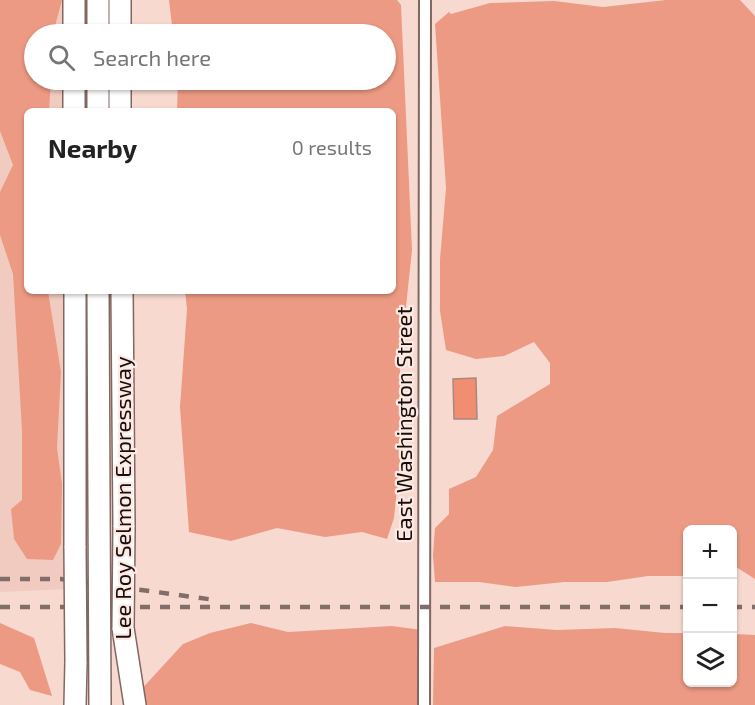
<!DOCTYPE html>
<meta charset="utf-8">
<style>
:root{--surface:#fff;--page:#f2f2f2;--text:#222;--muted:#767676;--line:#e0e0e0}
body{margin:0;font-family:"Exo 2",sans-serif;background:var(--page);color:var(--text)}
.controls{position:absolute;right:18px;bottom:18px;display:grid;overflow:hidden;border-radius:9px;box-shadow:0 2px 4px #0004}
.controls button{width:54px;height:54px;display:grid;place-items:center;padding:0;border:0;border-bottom:2px solid var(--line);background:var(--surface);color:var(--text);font:30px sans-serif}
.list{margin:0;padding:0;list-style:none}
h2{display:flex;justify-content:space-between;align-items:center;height:78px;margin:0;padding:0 24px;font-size:26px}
h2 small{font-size:20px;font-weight:400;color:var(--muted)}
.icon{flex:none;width:33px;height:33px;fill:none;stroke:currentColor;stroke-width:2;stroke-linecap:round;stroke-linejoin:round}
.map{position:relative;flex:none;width:755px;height:705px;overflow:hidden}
.search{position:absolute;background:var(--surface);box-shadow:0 2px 4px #0004;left:24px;top:24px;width:372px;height:66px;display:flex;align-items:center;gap:15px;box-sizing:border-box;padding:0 21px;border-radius:33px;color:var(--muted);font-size:22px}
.panel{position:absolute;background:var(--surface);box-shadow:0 2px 4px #0004;left:24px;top:108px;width:372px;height:186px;border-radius:9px}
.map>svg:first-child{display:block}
.built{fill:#f1cbc0}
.green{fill:#ec9a83}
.building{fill:#f18d71;stroke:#a58981;stroke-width:1.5}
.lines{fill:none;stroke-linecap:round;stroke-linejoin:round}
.street-casing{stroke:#826760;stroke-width:14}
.highway-casing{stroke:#826760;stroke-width:24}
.street{stroke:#fff;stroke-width:10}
.highway{stroke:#fff;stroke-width:21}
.rail{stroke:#826e68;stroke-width:4.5;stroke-dasharray:10 10;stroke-linecap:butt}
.highway-bridge-casing{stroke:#826760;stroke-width:24;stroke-linecap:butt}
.highway-bridge{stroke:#fff;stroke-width:21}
.labels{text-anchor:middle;stroke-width:4.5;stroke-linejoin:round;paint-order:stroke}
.street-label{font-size:22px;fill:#170d0a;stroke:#fce9e4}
</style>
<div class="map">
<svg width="755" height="705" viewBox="0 0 755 705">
<rect width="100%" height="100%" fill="#f7d9d0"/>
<path class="built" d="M0,0H72V34H34V80H72V111H27V291H71L68,589L0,592Z"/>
<path class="green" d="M0,0H62L53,34H34V80H51L49,111H27V291H48L61,372L57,448L62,484L61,544L53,560L27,559L14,539L11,509L22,500V431L13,274L0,235V192L13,165L0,131Z
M169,0H397L401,5L412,250L400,363V461L394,518L387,539L362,532L325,537L277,528L231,541L189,532L180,407L187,309L185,291H393V111H177L178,80H386V34H173Z
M666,0H740L755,16V579L733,565L732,530H688L687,576H648L607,582H564L516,587L479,582H435L433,555L435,528L449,514V489L476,477L493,450L497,416L550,384V363L534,342L504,356L476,359L446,350L440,311V259L446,188L435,24L449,12L451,14L490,3L554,1L603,7Z
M0,623L34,638L52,696L30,690L20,672L0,664Z
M251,623L288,632L392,626L422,630V705H138L137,694L183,644L210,633Z
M505,626L557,630L615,628L665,633H687L688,682H732L733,634L755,635V705H433L434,648Z"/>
<path class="building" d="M476,378L477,419H454L453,379Z"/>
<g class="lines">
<g class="street-casing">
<path id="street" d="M424,705L425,0"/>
</g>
<g class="highway-casing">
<path id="highway" d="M74,0V34
M98,0V34
M120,0V34
M74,80V111
M98,80V111
M120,80V111
M75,291V548
M122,291L124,527
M123,628L135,705
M75,705L76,662"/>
</g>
<use href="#street" class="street"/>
<use href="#highway" class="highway"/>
<path class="rail" d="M0,579H61L215,600
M0,607H688
M732,607H755"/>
<g class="highway-bridge-casing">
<path id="highway-bridge" d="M98,291L100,705
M75,548L76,662
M123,628L124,527"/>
</g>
<use href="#highway-bridge" class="highway-bridge"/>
</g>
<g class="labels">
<g class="street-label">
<text transform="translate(404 424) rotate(-90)" y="8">East Washington Street</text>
<text transform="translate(123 498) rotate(-90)" y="8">Lee Roy Selmon Expressway</text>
</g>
</g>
</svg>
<div class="controls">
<button>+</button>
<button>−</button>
<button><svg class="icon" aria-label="layers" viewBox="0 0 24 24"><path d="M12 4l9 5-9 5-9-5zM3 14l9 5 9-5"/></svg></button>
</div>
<div class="search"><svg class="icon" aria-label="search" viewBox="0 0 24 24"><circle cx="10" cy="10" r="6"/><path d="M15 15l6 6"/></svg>Search here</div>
<section class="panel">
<h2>Nearby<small>0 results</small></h2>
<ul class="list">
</ul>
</section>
</div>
